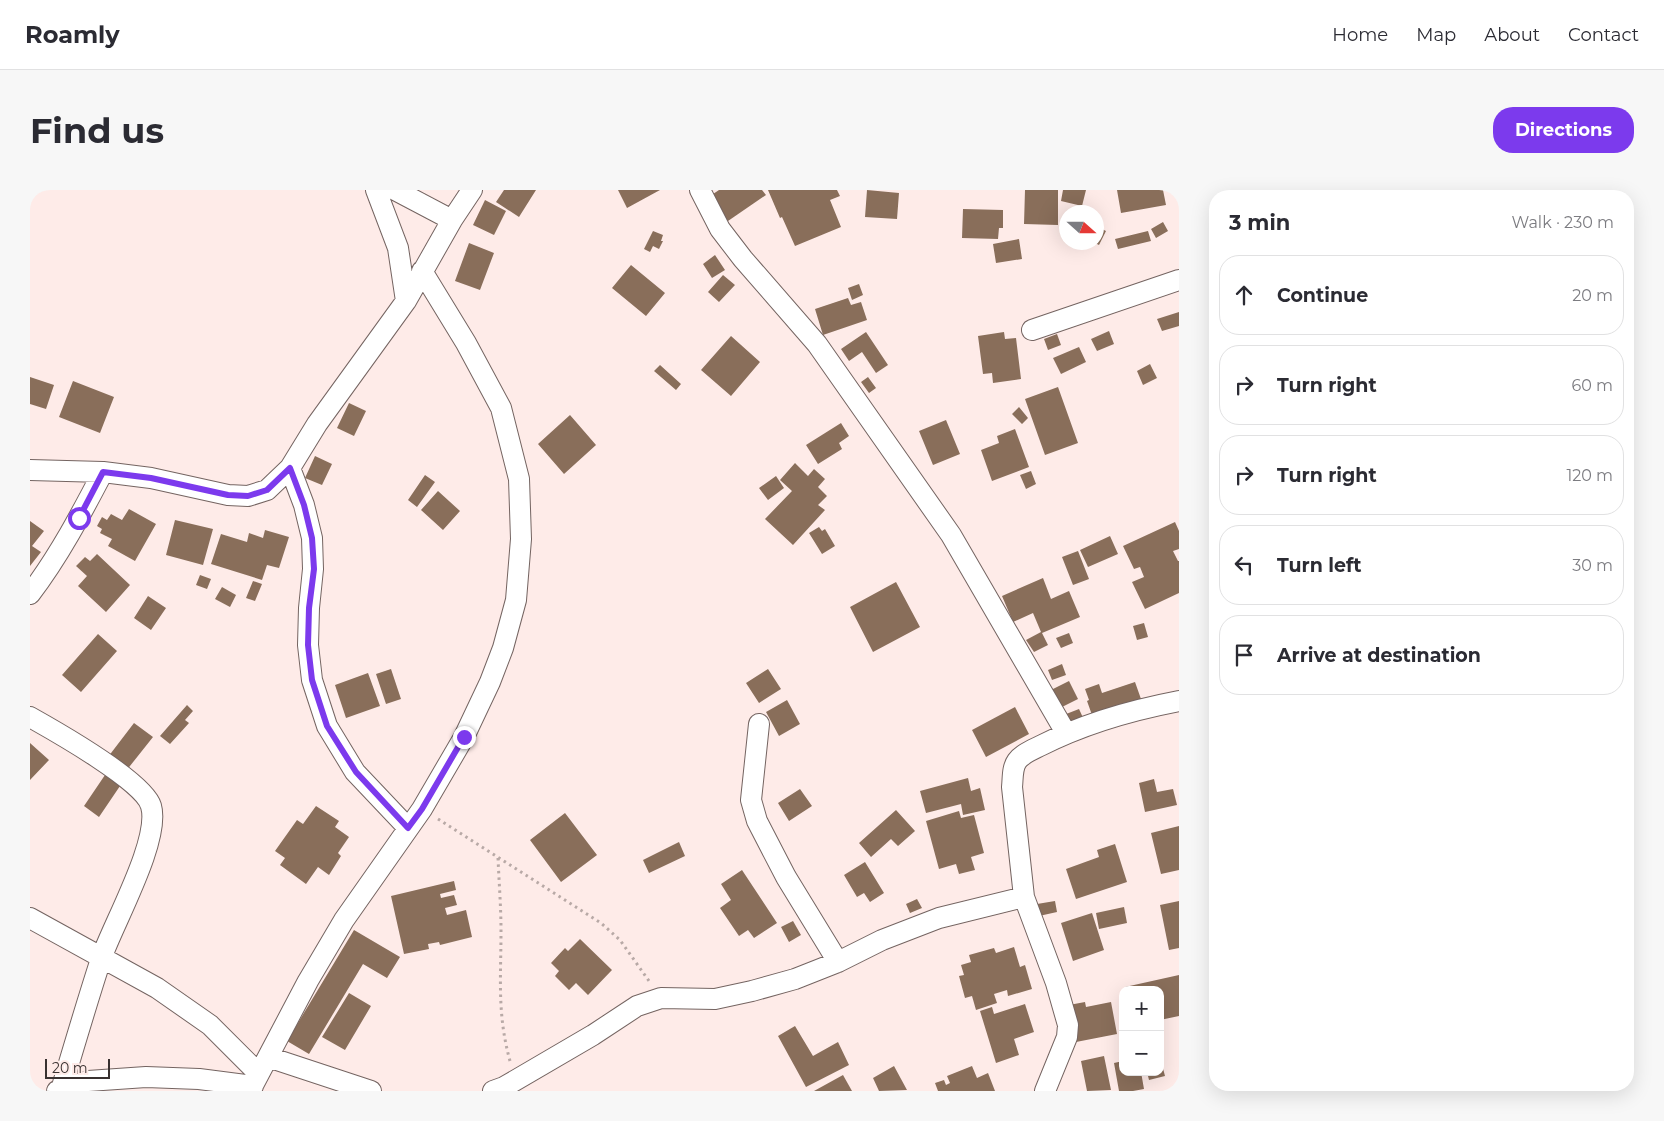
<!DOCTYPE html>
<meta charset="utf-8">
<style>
:root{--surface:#fff;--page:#f7f7f7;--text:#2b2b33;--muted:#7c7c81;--line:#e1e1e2;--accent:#7c3aed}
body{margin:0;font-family:Montserrat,sans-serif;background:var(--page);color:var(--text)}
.controls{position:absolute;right:15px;bottom:15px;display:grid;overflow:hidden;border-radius:10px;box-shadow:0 5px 20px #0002}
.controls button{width:45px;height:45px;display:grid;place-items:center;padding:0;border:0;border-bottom:1px solid var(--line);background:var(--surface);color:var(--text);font:25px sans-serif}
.compass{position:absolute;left:1029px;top:15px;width:45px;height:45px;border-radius:50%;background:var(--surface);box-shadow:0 5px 20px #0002;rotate:111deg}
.scale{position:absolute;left:15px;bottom:12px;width:65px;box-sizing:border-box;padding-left:5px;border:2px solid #393130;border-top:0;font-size:14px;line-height:18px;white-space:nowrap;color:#393130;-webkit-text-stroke:4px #feebe8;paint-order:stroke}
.stop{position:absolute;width:15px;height:15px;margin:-11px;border:4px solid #7c3aed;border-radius:50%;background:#fff}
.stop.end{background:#7c3aed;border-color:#fff;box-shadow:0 1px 5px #0008}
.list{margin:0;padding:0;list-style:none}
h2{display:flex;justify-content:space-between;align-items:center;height:65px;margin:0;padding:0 20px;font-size:21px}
h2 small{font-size:16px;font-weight:400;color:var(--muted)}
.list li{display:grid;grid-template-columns:32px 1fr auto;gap:15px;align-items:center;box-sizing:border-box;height:80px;margin:0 10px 10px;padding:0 10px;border:1px solid var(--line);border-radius:20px}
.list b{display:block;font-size:19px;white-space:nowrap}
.list em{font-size:16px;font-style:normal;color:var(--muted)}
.icon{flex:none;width:28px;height:28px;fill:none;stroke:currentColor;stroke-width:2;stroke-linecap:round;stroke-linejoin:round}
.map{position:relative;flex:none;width:1149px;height:901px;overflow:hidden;border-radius:20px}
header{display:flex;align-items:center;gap:30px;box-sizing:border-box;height:70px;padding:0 25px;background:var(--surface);border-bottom:1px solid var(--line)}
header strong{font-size:24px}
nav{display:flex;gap:28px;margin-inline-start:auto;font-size:18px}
.intro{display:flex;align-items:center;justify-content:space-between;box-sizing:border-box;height:120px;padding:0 30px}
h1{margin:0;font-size:35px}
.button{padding:12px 22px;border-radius:20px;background:var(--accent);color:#fff;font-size:18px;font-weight:700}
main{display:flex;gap:30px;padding:0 30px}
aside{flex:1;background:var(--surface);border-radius:20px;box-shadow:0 5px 20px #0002}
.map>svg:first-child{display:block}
.building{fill:#896e5a}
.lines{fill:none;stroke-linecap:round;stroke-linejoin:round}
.minor-casing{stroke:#746461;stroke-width:22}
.path{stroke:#b8a9a6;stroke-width:3;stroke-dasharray:2.5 4;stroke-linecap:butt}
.minor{stroke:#fff;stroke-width:20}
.route{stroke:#7c3aed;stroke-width:6}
</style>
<header>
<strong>Roamly</strong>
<nav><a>Home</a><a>Map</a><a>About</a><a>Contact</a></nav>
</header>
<div class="intro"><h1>Find us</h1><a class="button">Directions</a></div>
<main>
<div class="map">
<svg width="1149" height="901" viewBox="0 0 1149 901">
<rect width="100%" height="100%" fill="#feebe8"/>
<path class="building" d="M474,0H506L489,27L466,12Z
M588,0H630L597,18Z
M689,0H732L736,5L698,31L680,6Z
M738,0H807L810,6L800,10L811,37L765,56L752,27L750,28Z
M837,0L869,3L867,29L835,27Z
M995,0H1028V35L994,34Z
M1033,0H1056L1052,16L1031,11Z
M1087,0H1133L1136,15L1091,23Z
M455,10L476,21L464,45L443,35Z
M933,19L973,20V38H969L968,49L932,48Z
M1133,32L1138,41L1126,48L1121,39Z
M1066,36L1076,41L1069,55L1063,52H1066Z
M623,41L633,45L631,51H633L629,59L623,56L620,62L614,59Z
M1118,41L1121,51L1088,59L1085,49Z
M989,49L992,69L966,73L963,54Z
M439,53L464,63L450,100L425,91Z
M685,65L695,80L682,88L673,74Z
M601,75L635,103L616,126L582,98Z
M693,85L705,95L689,112L678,102Z
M829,94L833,105L822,110L818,98Z
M818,108L821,115L831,112L837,130L793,145L785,119Z
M1149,122V136L1132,141L1127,129Z
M1079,141L1084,154L1067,161L1061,149Z
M836,142L858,175L846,183L832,162L819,171L811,159Z
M974,142L975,149L986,148L991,189L963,193L962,183L953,184L948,146Z
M1027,144L1031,155L1018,160L1014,149Z
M701,146L730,172L701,206L671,180Z
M1049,157L1056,172L1031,184L1023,168Z
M1120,174L1127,188L1113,195L1107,181Z
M630,175L651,194L646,200L624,181Z
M0,187L24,195L16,219L0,214Z
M838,187L846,198L839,203L831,192Z
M43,191L84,207L70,243L29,227Z
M1028,197L1048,253L1015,265L995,209Z
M319,213L336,221L324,246L307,238Z
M989,217L998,228L992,234L982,224Z
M540,225L566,255L534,284L508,254Z
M916,230L930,264L903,275L889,241Z
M811,233L819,246L809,253L812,259L788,274L776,255Z
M985,239L999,277L962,291L951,260L969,253L967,246Z
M285,266L302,274L292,295L275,288Z
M765,273L778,286L784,279L795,289L788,297L797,306L788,315L795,320L763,355L735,329L762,301L750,290Z
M1001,281L1006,294L996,299L990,285Z
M395,285L405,292L387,317L378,310Z
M746,286L754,298L738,310L729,298Z
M408,301L430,321L413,340L391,320Z
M99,319L126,334L105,371L78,356L82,349L70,343L72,339L67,336L72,327L77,330L81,324L92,330Z
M145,330L183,339L173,375L136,365Z
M0,331L14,341L2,356L11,362L0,376Z
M1145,332L1149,341V359L1143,361L1148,371H1149V403L1115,419L1102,392L1114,387L1110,377L1104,379L1093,356Z
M789,337L792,341L795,339L805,356L792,364L779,343Z
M235,340L259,347L249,378L237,375L232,390L181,374L191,344L217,352L219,343L233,348Z
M1080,346L1088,364L1058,377L1050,360Z
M1048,361L1059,389L1043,395L1032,367Z
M67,364L100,395L76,422L48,396L57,386L46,376L55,367L60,371Z
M170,385L181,389L177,399L166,395Z
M1013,388L1021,409L1039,401L1050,427L1012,443L1018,455L1004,462L996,450L1011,442L1003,423L983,432L972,406Z
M223,391L232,394L225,411L216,408Z
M866,392L890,437L843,462L820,417Z
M192,397L206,405L200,417L185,409Z
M118,406L136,418L121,440L104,428Z
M1114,433L1118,447L1107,450L1103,436Z
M1039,443L1043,453L1031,458L1026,448Z
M68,444L87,461L51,502L32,485Z
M1032,474L1036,485L1022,490L1018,480Z
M361,479L371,509L356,514L346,484Z
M738,479L751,499L729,513L716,493Z
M338,483L350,516L316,528L305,495Z
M1039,491L1048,509L1028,519L1019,501Z
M1105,492L1111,509L1062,525L1057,511L1059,510L1055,499L1069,494L1072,503Z
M757,510L770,534L749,546L736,522Z
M157,515L163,521L155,530L159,533L140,554L130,546Z
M985,517L999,544L956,567L942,540Z
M1049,519L1055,532L1037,539L1031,526Z
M104,533L123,547L96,581L78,567Z
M0,553L19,570L0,590Z
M75,585L90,596L69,627L54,616Z
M938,588L941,601L950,598L955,620L933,625L931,614L896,623L890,601Z
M1124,589L1127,602L1143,599L1147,615L1115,622L1109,593Z
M770,599L782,616L759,631L748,613Z
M286,616L309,631L305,637L319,647L308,663L311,666L299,685L288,677L276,694L250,675L255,668L245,661L267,630L273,634Z
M866,620L885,641L868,656L861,649L841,667L829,653Z
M929,621L931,628L944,625L954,663L941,667L945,680L929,684L926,674L909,679L896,631Z
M535,623L567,665L531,692L500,650Z
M1149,636V680L1131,684L1121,643Z
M649,652L655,666L619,683L613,670Z
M1085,654L1097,692L1046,709L1036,679L1069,667L1067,660Z
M835,672L854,703L840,712L834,703L827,707L814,685Z
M712,680L747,733L724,748L718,740L709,746L690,718L701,710L691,694Z
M424,691L426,700L410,704L411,708L424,705L427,715L415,718L417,725L436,720L442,747L410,755L409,752L398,754L399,759L374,764L361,706Z
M887,709L892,718L880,723L876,714Z
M1025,711L1027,722L1009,726L1007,714Z
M1149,711V758L1139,760L1130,715Z
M1094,717L1097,733L1069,739L1066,723Z
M1062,723L1074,760L1043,771L1031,733Z
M763,731L771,745L759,752L751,737Z
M324,740L370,767L357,788L333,774L279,864L257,851Z
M550,749L582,780L558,805L546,793L539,800L525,786L529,781L521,773L535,758L538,761Z
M984,757L990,777L995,775L1002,799L978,806L977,800L964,804L967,813L946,820L942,806L935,808L929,786L934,785L931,775L941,772L939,765L964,758L966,763Z
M1149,785V826L1130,830V800H1096L1095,797Z
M319,803L341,816L315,860L292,847Z
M1055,812L1056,817L1081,812L1087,844L1046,852L1039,815Z
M995,814L1004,842L984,849L989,865L966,873L950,821L962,817L964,824Z
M765,836L783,866L808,852L819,875L776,897L748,846Z
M1074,866L1081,900L1057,901L1051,871Z
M1130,867L1135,886L1119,890L1117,882H1130Z
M1093,871V882H1111L1114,899L1103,901H1089L1084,873Z
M864,876L877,900L849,901L843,888Z
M942,876L947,888L958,883L965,901H908L905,893L914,890L916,895L920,893L917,886Z
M813,885L822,901H784Z"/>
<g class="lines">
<g class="minor-casing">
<path id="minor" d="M346,0L368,58L376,111
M365,0L422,30
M670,0L690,39L713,69L787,154L921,345L1036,543
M1002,140L1149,90
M260,278L274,315L282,348L283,379L279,418L278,455L282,490L297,536L325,582L378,638
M0,280L73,282L121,288L198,305L218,306L237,300L260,278L287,234L376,111L422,30L442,0
M0,404C29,366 51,324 73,282
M0,527C25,541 114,591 121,616C131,650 83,734 71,769C57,812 44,856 31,900
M729,534L721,610L727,631L756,687L808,772
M0,728L127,798L180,835L229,884
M238,867L341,901
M27,901L58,891L116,887L169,889L223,896
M220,901L278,791L314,730L392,619L434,547L460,492L473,458L486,410L491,349L489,289L471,218L436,153L392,81
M463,901L474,897L563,845L607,816L631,808L685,809L722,801L765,789L808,772L852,750L909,728L994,707
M1015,901L1037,847L1038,835L1026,793L994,707L982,597C983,588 982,578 987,571C992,564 1002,560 1010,556C1053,534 1102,520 1149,511"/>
</g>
<path class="path" d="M408,629L571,733L590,750L619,791
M468,668C469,692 471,717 471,741C471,788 467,824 480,871"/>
<use href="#minor" class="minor"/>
</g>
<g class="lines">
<path class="route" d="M49,328L73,282L121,288L198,305L218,306L237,300L260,278L274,315L282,348L284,379L279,418L278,455L282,490L297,536L326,582L378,638L392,619L434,547"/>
</g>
</svg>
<div class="controls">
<button>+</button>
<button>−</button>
</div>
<svg class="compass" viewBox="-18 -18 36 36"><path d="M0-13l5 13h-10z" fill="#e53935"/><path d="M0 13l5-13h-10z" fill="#7c7c81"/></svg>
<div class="scale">20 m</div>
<div class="stop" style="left:49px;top:328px"></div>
<div class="stop end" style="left:434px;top:547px"></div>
</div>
<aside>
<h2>3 min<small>Walk · 230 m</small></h2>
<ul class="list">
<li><svg class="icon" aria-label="ahead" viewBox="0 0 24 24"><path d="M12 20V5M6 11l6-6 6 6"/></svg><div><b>Continue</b></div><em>20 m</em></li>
<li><svg class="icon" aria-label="right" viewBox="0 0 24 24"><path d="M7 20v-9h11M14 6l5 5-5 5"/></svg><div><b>Turn right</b></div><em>60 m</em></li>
<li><svg class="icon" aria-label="right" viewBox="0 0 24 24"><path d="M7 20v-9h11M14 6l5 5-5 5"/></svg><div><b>Turn right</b></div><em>120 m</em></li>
<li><svg class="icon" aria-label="left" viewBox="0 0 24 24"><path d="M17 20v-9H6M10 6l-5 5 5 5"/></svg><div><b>Turn left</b></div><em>30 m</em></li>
<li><svg class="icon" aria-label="arrive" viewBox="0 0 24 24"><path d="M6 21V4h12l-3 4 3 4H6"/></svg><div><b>Arrive at destination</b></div></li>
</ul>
</aside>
</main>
